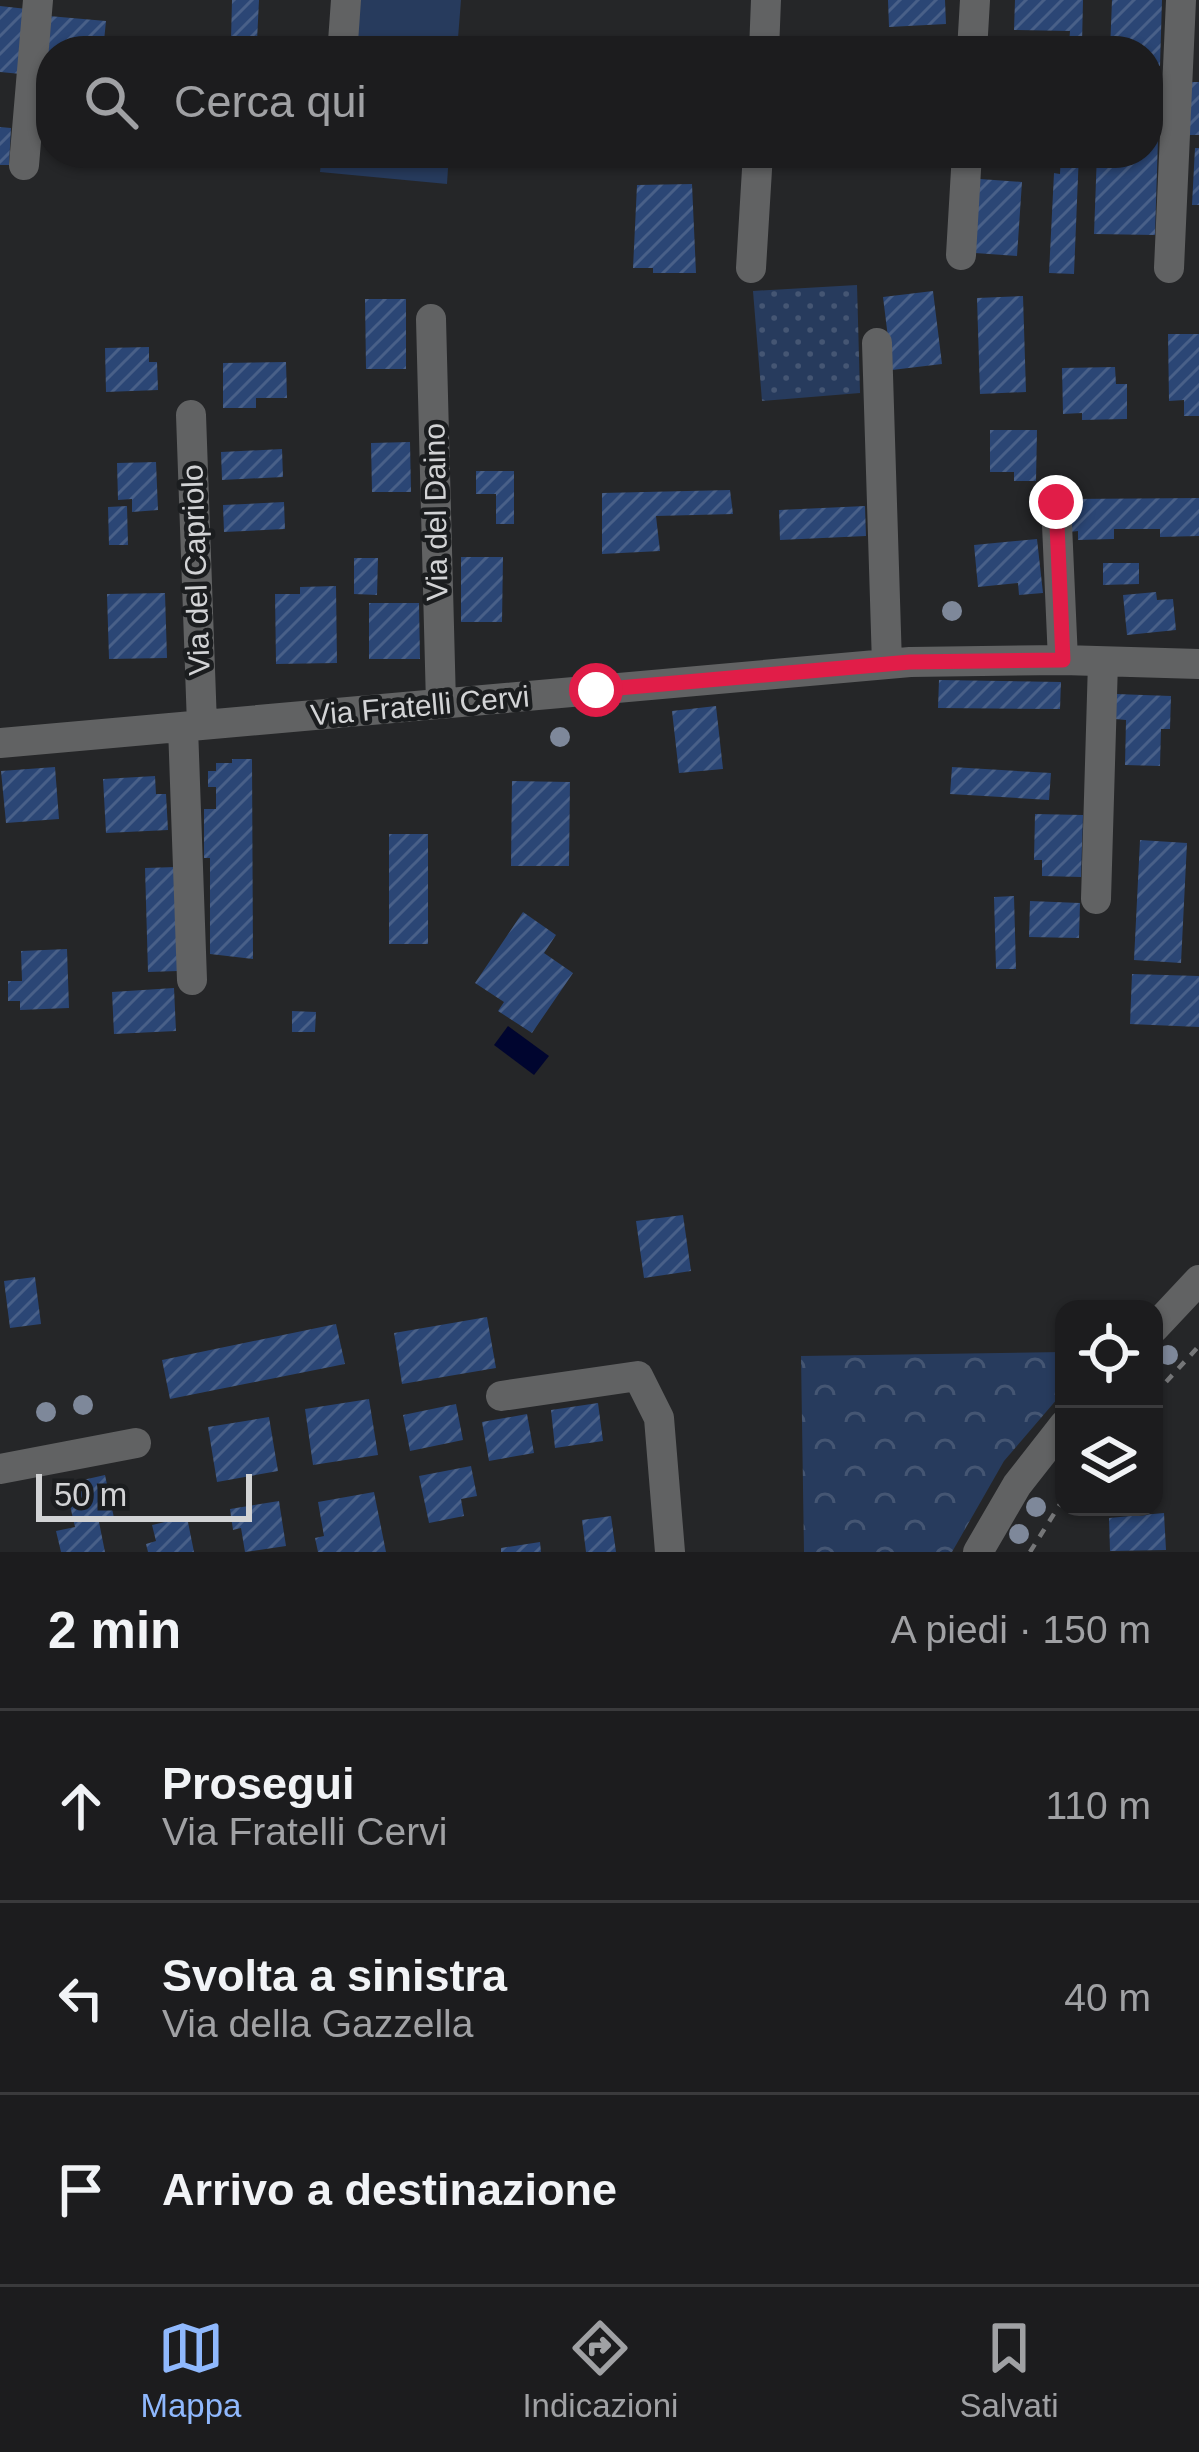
<!DOCTYPE html>
<html lang="it">
<meta charset="utf-8">
<style>
:root{--surface:#1c1c1e;--page:#29292b;--text:#f1f3f6;--muted:#a0a1a4;--line:#3a3a3c;--accent:#8fb8fd}
body{margin:0;font-family:Arial,sans-serif;background:var(--page);color:var(--text)}
.controls{position:absolute;right:36px;bottom:36px;display:grid;overflow:hidden;border-radius:24px;box-shadow:0 3px 9px #0004}
.controls button{width:108px;height:108px;display:grid;place-items:center;padding:0;border:0;border-bottom:3px solid var(--line);background:var(--surface);color:var(--text);font:60px sans-serif}
.scale{position:absolute;left:36px;bottom:30px;width:216px;box-sizing:border-box;padding-left:12px;border:6px solid #d2d3d5;border-top:0;font-size:33px;line-height:42px;white-space:nowrap;color:#d2d3d5;-webkit-text-stroke:9px #1b1d1f;paint-order:stroke}
.stop{position:absolute;width:36px;height:36px;margin:-27px;border:9px solid #e11d48;border-radius:50%;background:#fff}
.stop.end{background:#e11d48;border-color:#fff;box-shadow:0 3px 12px #0008}
.list{margin:0;padding:0;list-style:none}
h2{display:flex;justify-content:space-between;align-items:center;height:156px;margin:0;padding:0 48px;font-size:51px}
h2 small{font-size:39px;font-weight:400;color:var(--muted)}
.list li{display:grid;grid-template-columns:78px 1fr auto;gap:36px;align-items:center;box-sizing:border-box;height:192px;padding:0 48px;border-top:3px solid var(--line)}
.list b{display:block;font-size:45px;white-space:nowrap}
.list p{margin:0;font-size:39px;white-space:nowrap;color:var(--muted)}
.list em{font-size:39px;font-style:normal;color:var(--muted)}
.icon{flex:none;width:66px;height:66px;fill:none;stroke:currentColor;stroke-width:2;stroke-linecap:round;stroke-linejoin:round}
.map{position:relative;flex:none;width:1199px;height:1552px;overflow:hidden}
.search{position:absolute;background:var(--surface);box-shadow:0 3px 9px #0004;left:36px;right:36px;top:36px;height:132px;display:flex;align-items:center;gap:30px;box-sizing:border-box;padding:0 42px;border-radius:48px;color:var(--muted);font-size:45px}
.sheet{height:732px;background:var(--surface)}
nav{display:flex;justify-content:space-around;align-items:center;box-sizing:border-box;height:168px;border-top:3px solid var(--line);background:var(--surface);font-size:33px;color:var(--muted)}
nav a{display:grid;justify-items:center;gap:6px}
nav .on{color:var(--accent)}
.map>svg:first-child{display:block}
.grass{fill:#273b5d}
.forest{fill:url(#forest-crowns)}
.park{fill:url(#park-dots)}
.water{fill:#00052f}
.building{fill:url(#building-hatch)}
.lines{fill:none;stroke-linecap:round;stroke-linejoin:round}
.path{stroke:#757678;stroke-width:4.5;stroke-dasharray:9 9;stroke-linecap:butt}
.minor{stroke:#616263;stroke-width:30}
.tree{fill:#7e889a}
.route{stroke:#e11d48;stroke-width:15}
.labels{text-anchor:middle;stroke-width:9;stroke-linejoin:round;paint-order:stroke}
.street-label{font-size:30px;fill:#d2d3d5;stroke:#1b1d1f}
</style>
<div class="map">
<svg width="1199" height="1552" viewBox="0 0 1199 1552">
<defs>
<pattern id="forest-crowns" width="20" height="18" patternUnits="userSpaceOnUse" patternTransform="scale(3)"><rect width="20" height="18" fill="#273b5d"/><path d="M2 6a3 3 0 1 1 6 0M12 15a3 3 0 1 1 6 0" fill="none" stroke="#455673"/></pattern>
<pattern id="park-dots" width="8" height="8" patternUnits="userSpaceOnUse" patternTransform="scale(3)"><rect width="8" height="8" fill="#273b5d"/><path d="M2 2h.1M6 6h.1" fill="none" stroke="#455673" stroke-width="1.8" stroke-linecap="round"/></pattern>
<pattern id="building-hatch" width="6" height="6" patternUnits="userSpaceOnUse" patternTransform="scale(3)"><rect width="6" height="6" fill="#2b4675"/><path d="M-1 1l2-2M0 6l6-6M5 7l2-2" fill="none" stroke="#496088"/></pattern>
</defs>
<rect width="100%" height="100%" fill="#252628"/>
<path class="grass" d="M357,0H461L457,51H353Z
M322,153H449L447,184L320,172Z"/>
<path class="forest" d="M1064,1352V1391L1004,1461L952,1552H804L801,1356Z"/>
<path class="park" d="M857,285L860,393L762,401L753,291Z"/>
<path class="water" d="M508,1026L549,1056L534,1075L494,1045Z"/>
<path class="building" d="M232,0H259L257,41L231,40Z
M888,0H945L946,24L889,27Z
M1015,0H1083L1082,44L1069,43L1070,31L1014,30Z
M1112,0H1162L1160,66H1148V51H1110Z
M0,6L27,9L21,74L0,72Z
M49,16L106,21L103,51H51V66H45Z
M1189,82H1199V135H1187Z
M0,127L11,128L9,165H0Z
M1148,138H1158L1155,235L1094,234L1097,153H1148Z
M1195,148H1199V205H1192Z
M1061,153H1079L1074,274L1049,273L1054,173L1060,174Z
M980,179L1022,182L1017,256L975,253Z
M692,184L696,273H653V268H633L637,185Z
M933,291L942,364L892,370L883,297Z
M1023,296L1026,392L980,394L977,298Z
M365,299H406V369H366Z
M1168,334H1199V416H1184V400L1169,401Z
M149,347V362H157L158,390L106,392L105,348Z
M286,362L287,398H256V408H223V363Z
M1115,367L1116,384H1127V419L1082,420V413L1063,414L1062,368Z
M990,430H1037L1036,481H1014V472H990Z
M410,442L411,492H372L371,443Z
M282,449L283,477L222,480L221,452Z
M156,462L158,510L132,512V499L118,500L117,463Z
M476,471H514V524H496V494H476Z
M730,490L733,514L656,516L660,551L602,554V493Z
M1199,498V536L1160,537V529H1114V539L1078,540V531L1070,532L1069,499Z
M284,502L285,529L224,532L223,505Z
M127,506L128,545H109L108,507Z
M865,506L866,536L780,540L779,510Z
M1037,539L1043,593L1019,595L1018,583L978,587L974,545Z
M461,557H503L502,622H461Z
M354,558H378L377,595L354,594Z
M1103,563H1139V584L1103,585Z
M336,586L337,663L276,664L275,594H300V587Z
M1156,592L1157,600L1173,599L1176,630L1127,635L1123,595Z
M165,593L167,658L109,659L107,594Z
M369,603H419L420,659H369Z
M939,680L1061,682L1060,709L938,708Z
M1116,694L1171,696L1170,729H1161L1160,766L1125,765L1126,720L1115,719Z
M716,706L723,769L679,773L672,711Z
M232,759H252L253,959L210,954V858H204V809H216V787H208V771H216V763H232Z
M55,767L59,819L6,823L1,771Z
M952,767L1051,773L1049,800L950,794Z
M155,776L156,794H166L168,830L106,833L103,779Z
M512,781L570,782L569,866H511Z
M1035,814L1083,815L1081,877L1042,876V860H1034Z
M389,834H428V944H389Z
M1140,840L1187,843L1181,963L1134,960Z
M176,867L178,971L148,972L145,868Z
M1014,896L1016,969H996L994,897Z
M1030,901L1080,903L1079,938L1029,937Z
M523,912L556,935L544,953L573,973L532,1033L498,1011L504,1002L475,983Z
M67,949L69,1008L20,1010V1001H8V981H22L21,951Z
M1132,974L1199,976V1027L1130,1024Z
M174,988L176,1031L114,1034L112,992Z
M292,1011L316,1012L315,1032H292Z
M683,1215L691,1271L644,1278L636,1221Z
M35,1277L41,1324L10,1328L4,1281Z
M487,1317L496,1368L402,1384L394,1333Z
M336,1324L345,1364L170,1399L162,1360Z
M369,1399L378,1455L313,1465L305,1409Z
M598,1403L603,1441L555,1448L551,1410Z
M456,1404L463,1440L410,1451L403,1415Z
M527,1414L534,1453L489,1461L482,1422Z
M269,1417L278,1471L217,1482L208,1427Z
M471,1466L477,1496L461,1499L464,1516L429,1523L419,1476Z
M105,1475L114,1518L99,1522L105,1552H61L56,1531L75,1527L65,1484Z
M374,1492L386,1552H318L315,1538L324,1536L318,1502Z
M279,1501L286,1546L245,1552L241,1528L233,1530L230,1509Z
M1164,1513L1166,1550L1110,1551L1109,1518Z
M611,1516L616,1552H586L582,1520Z
M187,1517L194,1552H148L146,1544L156,1541L152,1525Z
M540,1542L541,1552H501V1548Z"/>
<g class="lines">
<path class="path" d="M1154,1395L1199,1346
M1030,1552L1064,1498"/>
<path class="minor" d="M343,42L346,0
M764,51L766,0
M972,51L975,0
M24,165L38,0
M961,255L967,153
M751,268L758,153
M1169,268L1181,0
M431,319L441,704
M877,343L887,664
M191,415L202,725
M1056,502L1063,660
M183,727L192,980
M0,743L910,662L1063,660L1199,664
M1096,899L1103,662
M1154,1328L1199,1280
M501,1396L638,1376L659,1418L670,1552
M0,1469L136,1443
M978,1552L1017,1485L1064,1425"/>
</g>
<g class="tree">
<circle cx="952" cy="611" r="10"/>
<circle cx="560" cy="737" r="10"/>
<circle cx="1168" cy="1355" r="10"/>
<circle cx="83" cy="1405" r="10"/>
<circle cx="46" cy="1412" r="10"/>
<circle cx="1036" cy="1507" r="10"/>
<circle cx="1019" cy="1534" r="10"/>
</g>
<g class="lines">
<path class="route" d="M596,690L910,662L1063,660L1056,502"/>
</g>
<g class="labels">
<g class="street-label">
<text transform="translate(436 512) rotate(-91)" y="10">Via del Daino</text>
<text transform="translate(196 570) rotate(-92)" y="10">Via del Capriolo</text>
<text transform="translate(420 706) rotate(-5)" y="10">Via Fratelli Cervi</text>
</g>
</g>
</svg>
<div class="controls">
<button><svg class="icon" aria-label="locate" viewBox="0 0 24 24"><circle cx="12" cy="12" r="6"/><path d="M12 2v4M12 18v4M2 12h4M18 12h4"/></svg></button>
<button><svg class="icon" aria-label="layers" viewBox="0 0 24 24"><path d="M12 4l9 5-9 5-9-5zM3 14l9 5 9-5"/></svg></button>
</div>
<div class="scale">50 m</div>
<div class="stop" style="left:596px;top:690px"></div>
<div class="stop end" style="left:1056px;top:502px"></div>
<div class="search"><svg class="icon" aria-label="search" viewBox="0 0 24 24"><circle cx="10" cy="10" r="6"/><path d="M15 15l6 6"/></svg>Cerca qui</div>
</div>
<section class="sheet">
<h2>2 min<small>A piedi · 150 m</small></h2>
<ul class="list">
<li><svg class="icon" aria-label="ahead" viewBox="0 0 24 24"><path d="M12 20V5M6 11l6-6 6 6"/></svg><div><b>Prosegui</b><p>Via Fratelli Cervi</p></div><em>110 m</em></li>
<li><svg class="icon" aria-label="left" viewBox="0 0 24 24"><path d="M17 20v-9H6M10 6l-5 5 5 5"/></svg><div><b>Svolta a sinistra</b><p>Via della Gazzella</p></div><em>40 m</em></li>
<li><svg class="icon" aria-label="arrive" viewBox="0 0 24 24"><path d="M6 21V4h12l-3 4 3 4H6"/></svg><div><b>Arrivo a destinazione</b></div></li>
</ul>
</section>
<nav>
<a class="on"><svg class="icon" aria-label="map" viewBox="0 0 24 24"><path d="M3 6l6-2 6 2 6-2v14l-6 2-6-2-6 2zM9 4v14M15 6v14"/></svg>Mappa</a>
<a><svg class="icon" aria-label="directions" viewBox="0 0 24 24"><path d="M12 3l9 9-9 9-9-9zM9 14v-3h6M13 9l2 2-2 2"/></svg>Indicazioni</a>
<a><svg class="icon" aria-label="saved" viewBox="0 0 24 24"><path d="M7 4h10v16l-5-4-5 4z"/></svg>Salvati</a>
</nav>
